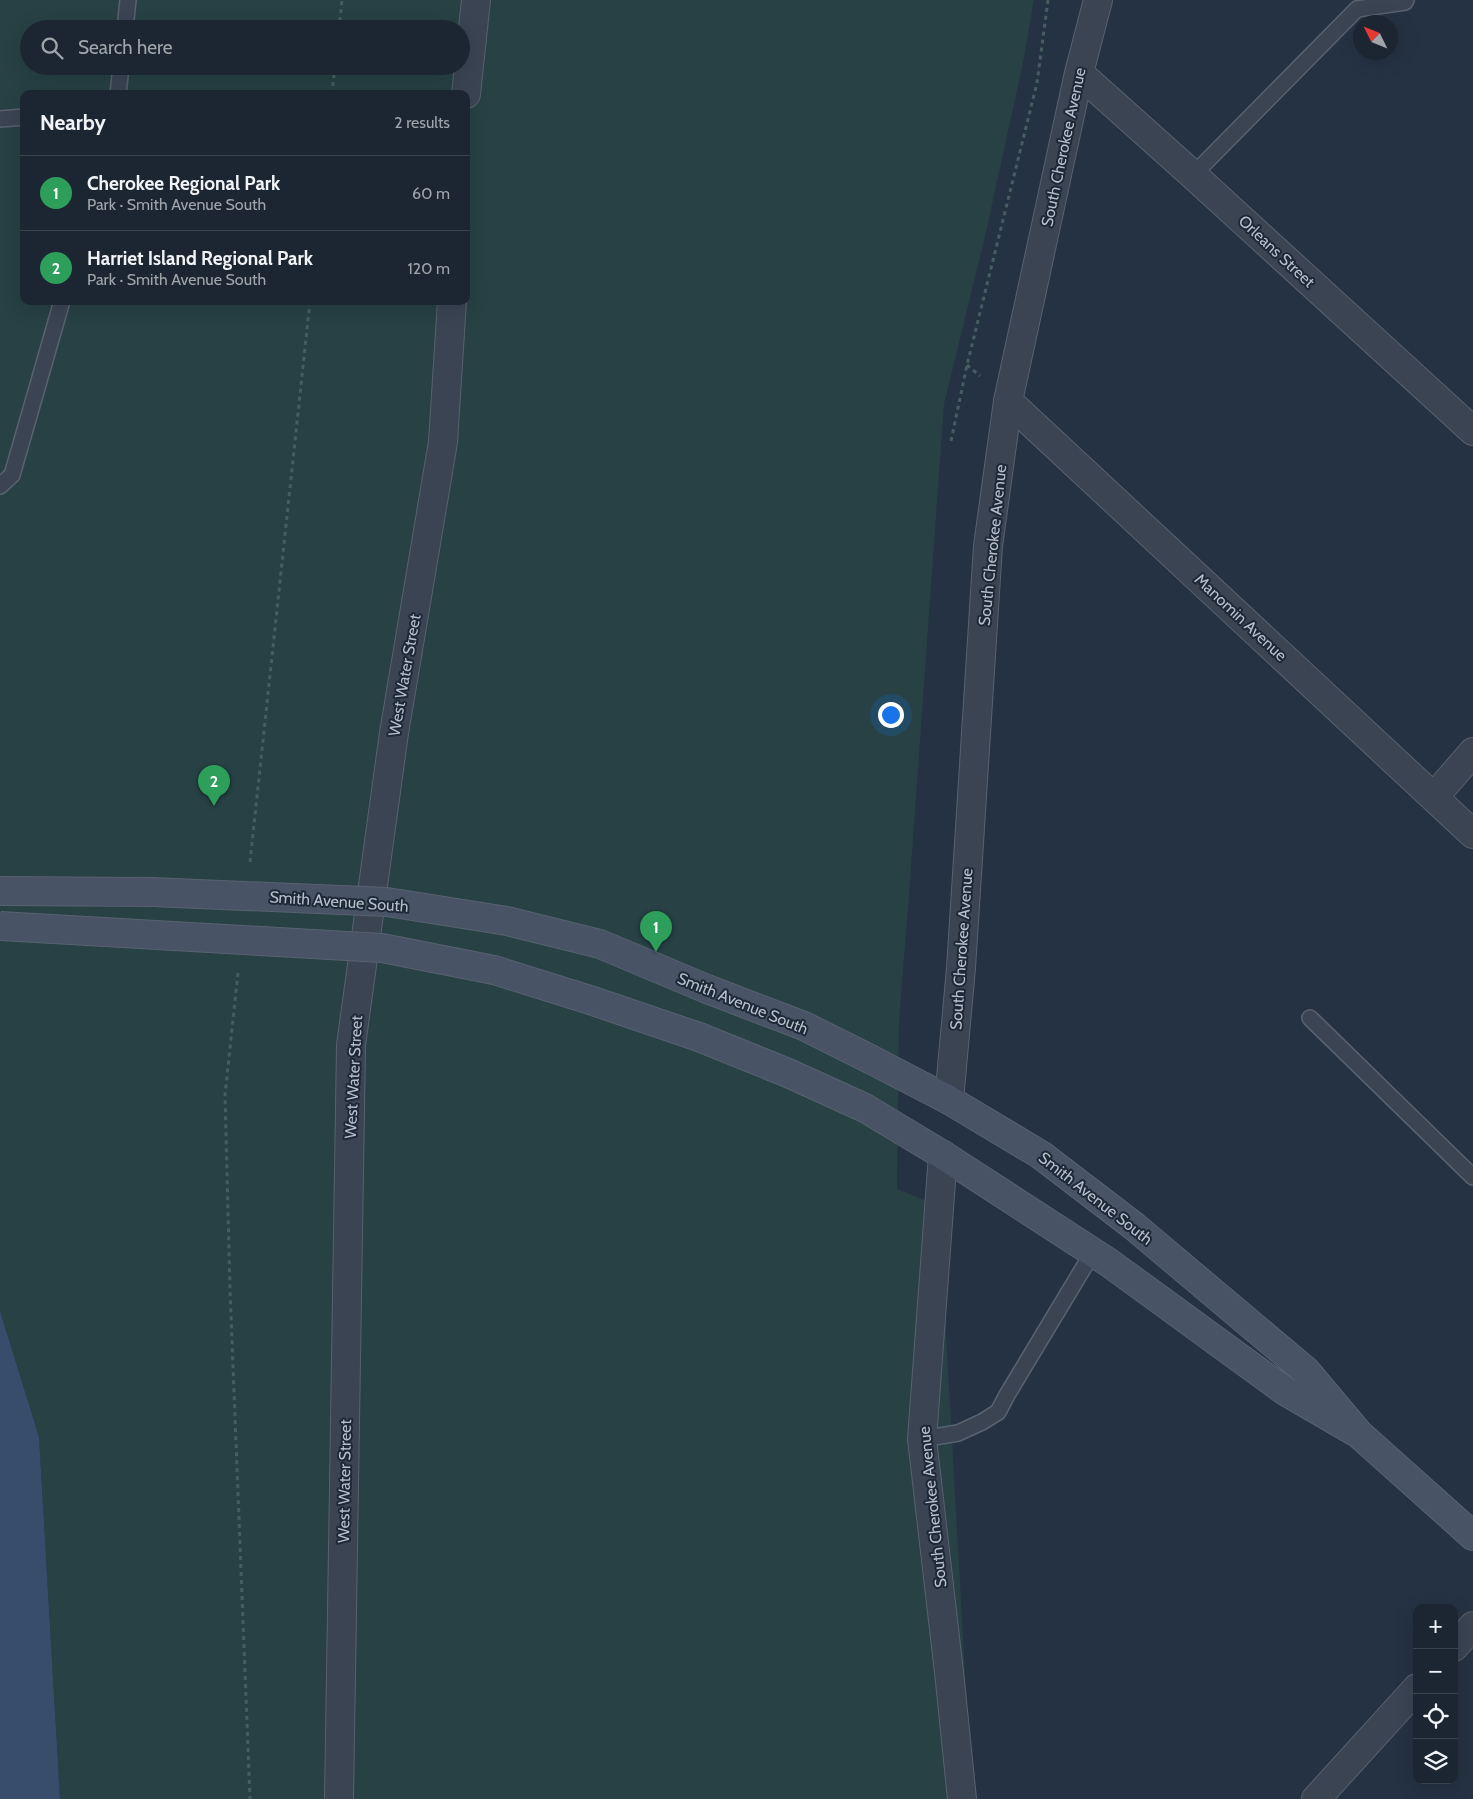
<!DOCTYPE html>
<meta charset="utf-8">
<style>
:root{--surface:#1c2632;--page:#29323e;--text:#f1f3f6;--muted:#a0a5ac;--line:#3a434d;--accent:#95b2f1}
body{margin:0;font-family:Cabin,sans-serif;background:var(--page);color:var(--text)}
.controls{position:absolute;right:15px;bottom:15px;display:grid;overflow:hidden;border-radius:10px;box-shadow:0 5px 20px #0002}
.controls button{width:45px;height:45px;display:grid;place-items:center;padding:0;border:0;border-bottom:1px solid var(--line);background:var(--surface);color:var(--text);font:25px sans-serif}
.compass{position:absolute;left:1353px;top:15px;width:45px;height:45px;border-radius:50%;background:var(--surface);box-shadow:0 5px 20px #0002;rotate:313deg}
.you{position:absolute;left:890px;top:714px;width:18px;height:18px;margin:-12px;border:4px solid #fff;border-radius:50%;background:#1a73e8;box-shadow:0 0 0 8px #1a73e833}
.badge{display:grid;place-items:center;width:32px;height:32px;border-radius:50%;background:var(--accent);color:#fff;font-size:16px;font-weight:700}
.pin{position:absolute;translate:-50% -41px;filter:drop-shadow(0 1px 2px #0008)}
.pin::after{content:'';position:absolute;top:26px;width:18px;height:15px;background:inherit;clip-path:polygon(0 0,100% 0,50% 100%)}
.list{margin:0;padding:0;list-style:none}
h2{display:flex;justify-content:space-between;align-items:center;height:65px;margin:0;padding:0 20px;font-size:21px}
h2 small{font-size:16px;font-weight:400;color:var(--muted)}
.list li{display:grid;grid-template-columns:32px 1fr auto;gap:15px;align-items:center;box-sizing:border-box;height:75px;padding:0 20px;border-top:1px solid var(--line)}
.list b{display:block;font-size:19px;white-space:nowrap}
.list p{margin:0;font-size:16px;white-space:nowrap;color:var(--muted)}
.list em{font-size:16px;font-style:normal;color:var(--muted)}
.icon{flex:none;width:28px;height:28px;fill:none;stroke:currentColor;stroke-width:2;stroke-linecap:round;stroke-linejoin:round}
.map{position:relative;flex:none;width:1473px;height:1799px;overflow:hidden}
.search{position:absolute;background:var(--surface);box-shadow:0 5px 20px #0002;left:20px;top:20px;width:450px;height:55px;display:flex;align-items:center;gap:12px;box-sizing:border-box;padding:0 18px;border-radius:28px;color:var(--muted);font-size:19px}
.panel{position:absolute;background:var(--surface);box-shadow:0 5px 20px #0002;left:20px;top:90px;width:450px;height:215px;border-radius:10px}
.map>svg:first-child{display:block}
.green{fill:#274144;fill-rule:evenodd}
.water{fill:#384d6b}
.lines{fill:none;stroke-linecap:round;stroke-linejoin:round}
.service-casing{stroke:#586270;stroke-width:18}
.minor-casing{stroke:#586270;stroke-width:30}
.tertiary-casing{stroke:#586270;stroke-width:30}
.secondary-casing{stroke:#586270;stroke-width:30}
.path{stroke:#465e61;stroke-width:3;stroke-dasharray:4 4;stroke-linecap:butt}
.service{stroke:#3a4453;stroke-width:15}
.minor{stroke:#3a4453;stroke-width:28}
.tertiary{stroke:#3a4453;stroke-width:28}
.secondary{stroke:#485366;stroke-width:28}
.secondary-bridge-casing{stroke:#586270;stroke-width:30;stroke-linecap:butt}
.secondary-bridge{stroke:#485366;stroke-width:28}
.labels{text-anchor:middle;stroke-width:4;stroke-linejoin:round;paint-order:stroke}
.street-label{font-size:16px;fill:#b7bfcd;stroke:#1e2938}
</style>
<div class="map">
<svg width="1473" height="1799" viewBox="0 0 1473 1799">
<rect width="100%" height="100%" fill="#253243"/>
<path class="green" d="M0,0H1034L1023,63L984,241L944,404L910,882L899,1021L897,1189L939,1206L972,1799H60L39,1437L0,1311ZM29,29H461V66H29ZM24,94H466V301H24Z"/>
<path class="water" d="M0,1311L39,1437L60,1799H0Z"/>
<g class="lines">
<g class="service-casing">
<path id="service" d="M125,29L128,0
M118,94L121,66
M0,119L24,117
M1193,175L1357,9L1405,2L1406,0
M0,486L12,475L62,301
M1310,1018L1473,1177
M922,1439L958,1433L982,1422L998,1412L1007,1395L1093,1252"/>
</g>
<g class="minor-casing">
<path id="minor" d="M1079,73L1193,175L1473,431
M1008,401L1473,834
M1434,797L1473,752
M949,1100L961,968L988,546L1008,401L1079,73L1098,0
M943,1155L922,1439L949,1672L962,1799
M1454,1647L1473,1626
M1316,1799L1417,1688"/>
</g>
<g class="tertiary-casing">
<path id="tertiary" d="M466,94L476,0
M339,1799L351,1045L394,733L443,442L452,301"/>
</g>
<g class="secondary-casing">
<path id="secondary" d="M494,970L590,1000L699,1037L788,1073L865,1108L943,1155L1108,1262L1285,1391L1359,1434
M872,1060L949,1100L1041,1155L1135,1227L1306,1371L1359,1434L1473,1536"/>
</g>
<path class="path" d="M339,29L342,0
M332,94L335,66
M967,365L980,376
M951,441L967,365L1037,83L1048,0
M250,862L310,301
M238,973L225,1095L230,1290L250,1799"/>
<use href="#service" class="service"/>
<use href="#minor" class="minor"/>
<use href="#tertiary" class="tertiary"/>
<use href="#secondary" class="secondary"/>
<g class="secondary-bridge-casing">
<path id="secondary-bridge" d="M0,891L152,892L387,902L507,921L600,944L707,989L804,1026L872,1060
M0,926L382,948L494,970"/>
</g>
<use href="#secondary-bridge" class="secondary-bridge"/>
</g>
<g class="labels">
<g class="street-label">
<text transform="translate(1063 147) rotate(-78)" y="6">South Cherokee Avenue</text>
<text transform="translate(1277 251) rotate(43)" y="6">Orleans Street</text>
<text transform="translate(992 545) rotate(-84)" y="6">South Cherokee Avenue</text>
<text transform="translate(1241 617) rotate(43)" y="6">Manomin Avenue</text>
<text transform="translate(404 675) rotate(-80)" y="6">West Water Street</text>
<text transform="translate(339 901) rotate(4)" y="6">Smith Avenue South</text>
<text transform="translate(961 949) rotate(-86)" y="6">South Cherokee Avenue</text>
<text transform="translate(743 1003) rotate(22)" y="6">Smith Avenue South</text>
<text transform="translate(353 1077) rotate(-87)" y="6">West Water Street</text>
<text transform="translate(1096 1198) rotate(38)" y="6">Smith Avenue South</text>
<text transform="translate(344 1481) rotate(-89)" y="6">West Water Street</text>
<text transform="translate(932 1507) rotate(-96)" y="6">South Cherokee Avenue</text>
</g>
</g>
</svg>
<div class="controls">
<button>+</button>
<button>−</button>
<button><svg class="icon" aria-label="locate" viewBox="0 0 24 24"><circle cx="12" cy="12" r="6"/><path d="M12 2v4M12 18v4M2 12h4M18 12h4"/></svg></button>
<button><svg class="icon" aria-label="layers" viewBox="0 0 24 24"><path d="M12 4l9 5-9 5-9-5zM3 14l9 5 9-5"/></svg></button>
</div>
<svg class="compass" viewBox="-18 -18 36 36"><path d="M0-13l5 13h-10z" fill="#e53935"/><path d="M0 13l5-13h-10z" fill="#a0a5ac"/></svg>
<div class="you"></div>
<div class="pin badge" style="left:656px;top:952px;background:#2e9e5b">1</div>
<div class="pin badge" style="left:214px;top:806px;background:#2e9e5b">2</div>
<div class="search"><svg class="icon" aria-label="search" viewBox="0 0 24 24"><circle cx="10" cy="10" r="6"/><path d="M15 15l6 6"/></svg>Search here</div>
<section class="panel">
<h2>Nearby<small>2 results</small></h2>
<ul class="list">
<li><span class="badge" style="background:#2e9e5b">1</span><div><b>Cherokee Regional Park</b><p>Park · Smith Avenue South</p></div><em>60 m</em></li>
<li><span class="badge" style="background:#2e9e5b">2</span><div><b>Harriet Island Regional Park</b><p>Park · Smith Avenue South</p></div><em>120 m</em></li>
</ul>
</section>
</div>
